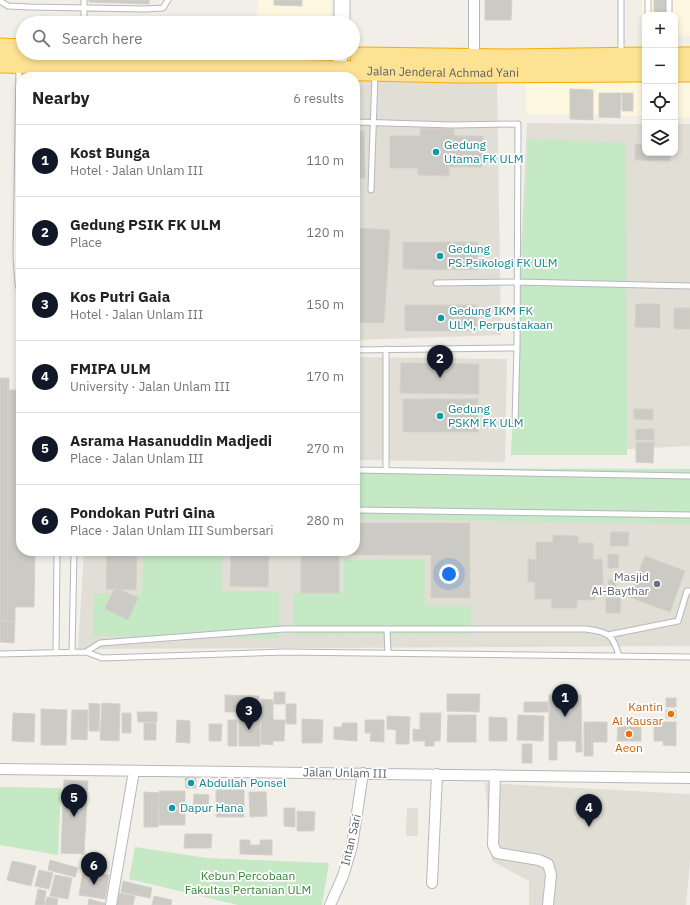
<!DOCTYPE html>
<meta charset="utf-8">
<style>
:root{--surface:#fff;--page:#f2f2f2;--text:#222;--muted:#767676;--line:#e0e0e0;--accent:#111827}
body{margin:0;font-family:"IBM Plex Sans",sans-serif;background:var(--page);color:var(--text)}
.controls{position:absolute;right:12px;top:12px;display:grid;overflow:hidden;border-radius:8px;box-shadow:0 2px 6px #0003}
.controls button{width:36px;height:36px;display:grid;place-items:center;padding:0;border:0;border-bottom:1px solid var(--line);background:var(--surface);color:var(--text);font:20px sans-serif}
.you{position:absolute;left:449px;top:574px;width:14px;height:14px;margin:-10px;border:3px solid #fff;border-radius:50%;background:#1a73e8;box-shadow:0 0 0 6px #1a73e833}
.badge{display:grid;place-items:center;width:26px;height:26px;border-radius:50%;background:var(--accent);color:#fff;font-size:13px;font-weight:700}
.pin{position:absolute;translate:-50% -33px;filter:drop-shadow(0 1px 2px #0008)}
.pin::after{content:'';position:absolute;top:21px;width:14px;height:12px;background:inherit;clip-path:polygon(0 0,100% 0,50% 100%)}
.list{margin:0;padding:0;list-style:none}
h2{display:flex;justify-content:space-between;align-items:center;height:52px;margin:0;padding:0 16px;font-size:17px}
h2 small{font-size:13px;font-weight:400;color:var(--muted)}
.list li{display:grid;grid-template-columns:26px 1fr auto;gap:12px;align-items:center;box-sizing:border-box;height:72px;padding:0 16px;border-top:1px solid var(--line)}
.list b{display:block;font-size:15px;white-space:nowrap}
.list p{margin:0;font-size:13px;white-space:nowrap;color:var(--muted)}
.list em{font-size:13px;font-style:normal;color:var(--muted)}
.icon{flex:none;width:22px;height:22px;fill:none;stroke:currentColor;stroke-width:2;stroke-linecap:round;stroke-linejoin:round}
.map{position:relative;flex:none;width:690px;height:905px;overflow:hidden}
.search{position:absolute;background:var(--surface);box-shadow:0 2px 6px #0003;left:16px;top:16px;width:344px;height:44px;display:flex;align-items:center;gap:10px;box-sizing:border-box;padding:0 14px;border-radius:22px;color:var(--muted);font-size:15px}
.panel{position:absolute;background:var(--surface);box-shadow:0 2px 6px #0003;left:16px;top:72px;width:344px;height:484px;border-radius:16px}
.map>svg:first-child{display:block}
.commercial{fill:#fef7e0}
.education{fill:#e1ded6}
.green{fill:#c5e8c5}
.building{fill:#cccac5;stroke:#d6d1c6}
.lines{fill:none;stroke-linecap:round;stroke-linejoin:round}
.lane-casing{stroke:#b5b8bc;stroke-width:7}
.street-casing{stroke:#b5b8bc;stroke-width:12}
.secondary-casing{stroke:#b6babf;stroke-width:17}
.highway-casing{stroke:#f9ab00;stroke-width:21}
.lane{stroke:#fff;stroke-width:5}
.street{stroke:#fff;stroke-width:10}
.secondary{stroke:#fff;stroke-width:15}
.highway{stroke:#fde293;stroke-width:19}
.culture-dot{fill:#0f9aa8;stroke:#fff;stroke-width:1.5}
.worship-dot{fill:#6b7280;stroke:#fff;stroke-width:1.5}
.food-dot{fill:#e8710a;stroke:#fff;stroke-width:1.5}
.labels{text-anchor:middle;stroke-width:3.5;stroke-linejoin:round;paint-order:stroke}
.street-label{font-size:12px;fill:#5f6368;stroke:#fff}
.culture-label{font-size:12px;fill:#0d838f;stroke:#fff;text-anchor:start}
.worship-label{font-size:12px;fill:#5b616d;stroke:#fff;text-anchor:end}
.food-label{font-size:12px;fill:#c56008;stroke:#fff;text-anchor:end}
.park-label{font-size:12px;fill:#348238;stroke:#fff}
</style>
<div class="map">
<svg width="690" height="905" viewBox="0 0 690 905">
<rect width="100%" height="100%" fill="#f1efe8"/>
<path class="commercial" d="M258,0H332L330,23H256Z
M642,0H690V36L675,35V15H645V32L641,31Z
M526,75L645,78V116L526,114Z
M675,78H690V117H675Z"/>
<path class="education" d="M44,75L207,77H44Z
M355,79L497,81L501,335L355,340Z
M527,123L645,124V153H675V124H690V446L511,455Z
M355,357L507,359L505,462L355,460Z
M690,513V646L78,649L84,551H355V514Z
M485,783L690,794V861L686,905H529V881L492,861Z
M407,808H418V836H406Z"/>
<path class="green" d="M528,139L626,143L627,455H511Z
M355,468L690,469V524L355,519Z
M143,555H222V591H279V638L93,636L94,594H142Z
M425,559V606H471V634L294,635L293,593L344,592V560Z
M0,787L61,788L58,855L0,845Z
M135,847L207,858L329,863L322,905H238L129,879Z"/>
<path class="building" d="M89,0H149V4L89,2Z
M274,0H302V6L274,5Z
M485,0H512L511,20H485Z
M654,0H666V15H654Z
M570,89L593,90V120L570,119Z
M599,93H621L620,118L599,117Z
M622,93H633V111H622Z
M420,128L454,129V136H483L482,167H449V176L418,175V168H390V136H420Z
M355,131H364L365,178H355Z
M635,144H645V153H671L670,161L635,160Z
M355,228L390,230L384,323L355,322Z
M403,242H478V270L403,269Z
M636,304H660V328L635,327Z
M405,305H477V331H405Z
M674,308H690V329H674Z
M401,363L479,364V394L400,393Z
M0,378H9V390H21V439H18L17,526H21V551H35L34,607H15V621H0Z
M403,399H478V432H403Z
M634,409H653V420L634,419Z
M636,429H654V440H636Z
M636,442H654L653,463L636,462Z
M355,523H470V598H431V555H339V593H301V551H355Z
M611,532H629L628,546H610Z
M553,535L578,536V543H593V560L602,559L603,585H594L595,600H577V608H552L551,599H535V582H528V559L536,560V542H553Z
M107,551H137L136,590L106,589Z
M224,551H269L268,587L230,586L231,551Z
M608,554L619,555L618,568H608Z
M645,556L685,571L670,612L629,597Z
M608,580H616V594H608Z
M115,587L138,598L128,620L105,609Z
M606,598H621L620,613H606Z
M0,621H15L14,643L0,642Z
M274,692H285V704H274Z
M447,694H480L479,712L447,711Z
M225,695L259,696V712H225Z
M549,695H581L582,752H576V741H557V760H549Z
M666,698H676V707H666Z
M261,699L273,700V720H285L284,741H273V745L261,744Z
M524,702H548V712H524Z
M89,703L100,704L99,731H89Z
M102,703L120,704L119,741L100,740Z
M286,704H296V724H286Z
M41,709L67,710L66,745H41Z
M72,710H88L87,740L71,739Z
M666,710H676V718H666Z
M137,712H157V722H138Z
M13,713L35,714L34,742L12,741Z
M122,713H131V733H122Z
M420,713H441L440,741H434V746H425V741H413V729L420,730Z
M239,715H260V746H239Z
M448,715H476V742H447Z
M518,715L544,716L543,741L517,740Z
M387,716L410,717L409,744H396V730L387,729Z
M489,717L507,718V741H489Z
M302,719L323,720L322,743H302Z
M177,720L190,721V743L176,742Z
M228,720H237V746H228Z
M365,720H384V742L370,741L371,733H365Z
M584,722H607V742H593V756H584Z
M654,722H676V746L663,745V741H654Z
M144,723H156V740H144Z
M342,723H357V741L334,739V727H342Z
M209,724H222L221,741H209Z
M618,726H641V741H617Z
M522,744H532V763H522Z
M185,778H196V788H186Z
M64,780L88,781L84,854L61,853Z
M216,790H244V817H216Z
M159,791H185V825H159Z
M144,792L159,793L158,827H144Z
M249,792H266L267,816L250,817Z
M194,794L209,795L208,811L193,810Z
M284,808H295V827L284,826Z
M297,811L315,812L314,831H297Z
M185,834H212L211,848H184Z
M240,840H250V845H260V840H272V855L240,854Z
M50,860L78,868L75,877L48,870Z
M12,861L36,866L31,886L7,880Z
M39,870L53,873L49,889L35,886Z
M83,871L109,875L105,899L79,895Z
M55,875L72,878L68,899L50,896Z
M123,881L152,888L150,898L121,892Z
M38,889L46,891L44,905H35Z
M118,893L135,896L133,905H116Z
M154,896L172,900L171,905H152Z
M47,897L58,899L57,905H45Z
M89,899L107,904V905H88Z"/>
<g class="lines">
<g class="lane-casing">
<path id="lane" d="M669,0V15
M0,1L8,6L30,7L145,9L163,8L168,0
M648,15V0
M84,23V0
M621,54V0
M19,67L16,256L18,284L21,295
M32,77V66
M355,122L452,125L518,124L517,348L355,350
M371,190L375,75
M436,283L517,282L690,286
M515,422L517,348
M355,470L690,476
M386,471V349
M355,510L690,515
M387,630L388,653
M608,635L678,621L687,591H690
M72,652L74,551
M86,652L100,643L284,629H586C608,632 613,634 619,656
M56,653L57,551
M0,654L86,652L102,658L285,652L690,657"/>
</g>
<g class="street-casing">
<path id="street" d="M474,0V58
M0,769L690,778
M495,775L493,845L497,853L539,860L548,864L551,875L548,905
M432,883L437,774
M111,905L134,771
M330,905L343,876L352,846L363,773"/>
</g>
<g class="secondary-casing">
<path id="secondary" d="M342,23V0
M340,57V53"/>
</g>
<g class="highway-casing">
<g id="highway">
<path d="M0,48L23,49"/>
<path d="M207,53L297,56"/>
<path d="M360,57L509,59L645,57"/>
<path d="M675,57H690"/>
<path id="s1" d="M0,63L457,73L645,72"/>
<path d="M675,72H690"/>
</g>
</g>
<use href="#lane" class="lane"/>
<use href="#street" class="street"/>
<use href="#secondary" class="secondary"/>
<use href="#highway" class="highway"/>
</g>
<g class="culture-dot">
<circle cx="436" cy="152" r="4"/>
<circle cx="440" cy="256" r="4"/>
<circle cx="441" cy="318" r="4"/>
<circle cx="440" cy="416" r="4"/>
<circle cx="191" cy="783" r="4"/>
<circle cx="172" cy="808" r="4"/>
</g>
<circle class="worship-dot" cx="657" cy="584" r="4"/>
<g class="food-dot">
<circle cx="671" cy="714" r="4"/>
<circle cx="629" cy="734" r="4"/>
</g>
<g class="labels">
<g class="street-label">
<text dy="4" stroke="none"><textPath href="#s1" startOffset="443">Jalan Jenderal Achmad Yani</textPath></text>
<text transform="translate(345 773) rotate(1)" y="4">Jalan Unlam III</text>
<text transform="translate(351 840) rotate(-77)" y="4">Intan Sari</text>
</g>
<g class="culture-label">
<text x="444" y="149">Gedung<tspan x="444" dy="14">Utama FK ULM</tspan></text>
<text x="448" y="253">Gedung<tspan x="448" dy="14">PS.Psikologi FK ULM</tspan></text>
<text x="449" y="315">Gedung IKM FK<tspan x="449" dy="14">ULM, Perpustakaan</tspan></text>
<text x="448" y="413">Gedung<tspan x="448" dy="14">PSKM FK ULM</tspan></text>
<text x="199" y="787">Abdullah Ponsel</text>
<text x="180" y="812">Dapur Hana</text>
</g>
<g class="worship-label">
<text x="649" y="581">Masjid<tspan x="649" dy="14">Al-Baythar</tspan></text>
</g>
<g class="food-label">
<text x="663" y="711">Kantin<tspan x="663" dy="14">Al Kausar</tspan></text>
<text x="629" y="752" text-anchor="middle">Aeon</text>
</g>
<g class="park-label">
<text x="248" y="880">Kebun Percobaan<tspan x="248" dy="14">Fakultas Pertanian ULM</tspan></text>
</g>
</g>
</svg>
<div class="controls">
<button>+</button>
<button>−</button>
<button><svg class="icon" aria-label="locate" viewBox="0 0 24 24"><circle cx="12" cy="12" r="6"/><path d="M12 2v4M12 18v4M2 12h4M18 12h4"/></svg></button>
<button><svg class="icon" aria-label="layers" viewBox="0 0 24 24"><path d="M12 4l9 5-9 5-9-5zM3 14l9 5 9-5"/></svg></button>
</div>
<div class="you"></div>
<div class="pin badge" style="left:565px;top:717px">1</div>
<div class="pin badge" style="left:440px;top:378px">2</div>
<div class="pin badge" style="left:249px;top:730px">3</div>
<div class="pin badge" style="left:589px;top:827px">4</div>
<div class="pin badge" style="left:74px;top:817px">5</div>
<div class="pin badge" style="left:94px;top:885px">6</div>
<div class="search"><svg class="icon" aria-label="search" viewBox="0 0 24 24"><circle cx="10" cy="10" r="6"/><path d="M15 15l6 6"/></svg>Search here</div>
<section class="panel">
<h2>Nearby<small>6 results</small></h2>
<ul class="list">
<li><span class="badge">1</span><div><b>Kost Bunga</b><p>Hotel · Jalan Unlam III</p></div><em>110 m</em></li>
<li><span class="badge">2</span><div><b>Gedung PSIK FK ULM</b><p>Place</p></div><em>120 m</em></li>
<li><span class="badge">3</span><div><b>Kos Putri Gaia</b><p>Hotel · Jalan Unlam III</p></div><em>150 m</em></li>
<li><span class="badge">4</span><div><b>FMIPA ULM</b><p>University · Jalan Unlam III</p></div><em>170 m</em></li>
<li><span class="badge">5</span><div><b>Asrama Hasanuddin Madjedi</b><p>Place · Jalan Unlam III</p></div><em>270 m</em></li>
<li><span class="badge">6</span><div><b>Pondokan Putri Gina</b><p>Place · Jalan Unlam III Sumbersari</p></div><em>280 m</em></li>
</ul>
</section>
</div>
